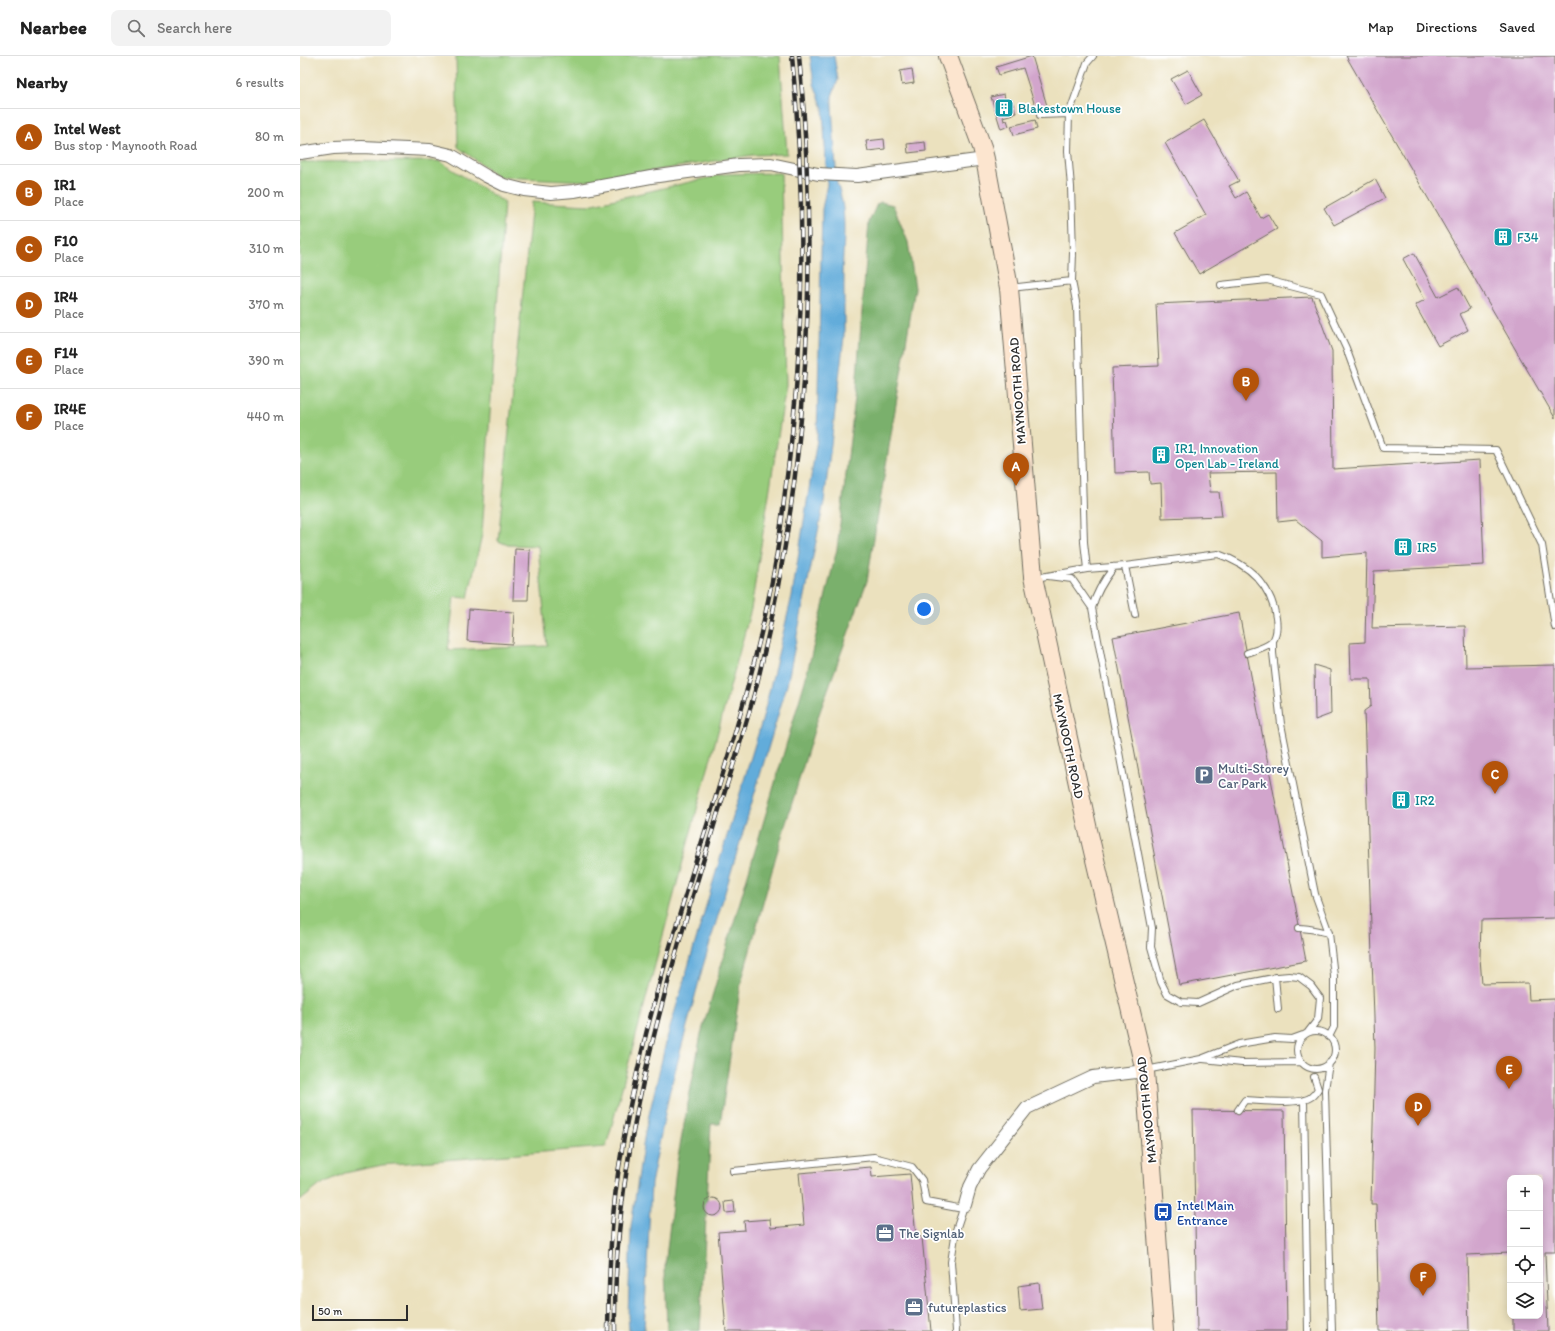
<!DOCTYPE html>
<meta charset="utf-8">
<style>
:root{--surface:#fff;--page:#f2f2f2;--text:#222;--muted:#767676;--line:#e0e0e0;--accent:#b45309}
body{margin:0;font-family:Itim,sans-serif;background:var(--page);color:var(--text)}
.controls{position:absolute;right:12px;bottom:12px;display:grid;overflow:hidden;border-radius:8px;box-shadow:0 2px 10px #0003}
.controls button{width:36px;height:36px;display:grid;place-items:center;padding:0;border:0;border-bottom:1px solid var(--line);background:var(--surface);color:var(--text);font:20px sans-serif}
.scale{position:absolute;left:12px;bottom:10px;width:96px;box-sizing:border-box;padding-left:4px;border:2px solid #2b2b2b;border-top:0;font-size:11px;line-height:14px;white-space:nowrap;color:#2b2b2b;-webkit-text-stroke:3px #fff;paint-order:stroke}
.you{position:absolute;left:624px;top:553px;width:14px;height:14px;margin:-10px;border:3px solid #fff;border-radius:50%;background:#1a73e8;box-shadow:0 0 0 6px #1a73e833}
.badge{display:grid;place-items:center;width:26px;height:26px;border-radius:50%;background:var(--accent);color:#fff;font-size:13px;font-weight:700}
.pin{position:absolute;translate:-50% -33px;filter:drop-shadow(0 1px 2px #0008)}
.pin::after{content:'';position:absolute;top:21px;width:14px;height:12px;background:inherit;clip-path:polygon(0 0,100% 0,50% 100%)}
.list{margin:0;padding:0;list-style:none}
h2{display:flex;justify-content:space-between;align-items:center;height:52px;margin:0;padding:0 16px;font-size:17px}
h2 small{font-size:13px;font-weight:400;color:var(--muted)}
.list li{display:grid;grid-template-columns:26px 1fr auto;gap:12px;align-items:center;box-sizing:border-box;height:56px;padding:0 16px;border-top:1px solid var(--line)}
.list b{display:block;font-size:15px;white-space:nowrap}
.list p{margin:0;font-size:13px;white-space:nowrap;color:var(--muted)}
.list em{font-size:13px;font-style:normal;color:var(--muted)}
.icon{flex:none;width:22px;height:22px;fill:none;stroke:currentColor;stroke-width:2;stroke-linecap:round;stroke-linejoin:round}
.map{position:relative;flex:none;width:1255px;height:1275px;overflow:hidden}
header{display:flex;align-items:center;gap:24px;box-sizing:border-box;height:56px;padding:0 20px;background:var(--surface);border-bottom:1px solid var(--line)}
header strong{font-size:19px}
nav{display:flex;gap:22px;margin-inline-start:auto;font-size:14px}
.search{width:280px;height:36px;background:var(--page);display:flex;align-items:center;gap:10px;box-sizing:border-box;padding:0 14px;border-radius:8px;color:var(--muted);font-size:15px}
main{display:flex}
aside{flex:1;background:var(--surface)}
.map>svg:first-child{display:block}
.green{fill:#98cc7c;stroke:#627c54}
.forest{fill:#7ab06c;stroke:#526e4c}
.water{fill:#62acda;stroke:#466c82}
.building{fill:#d2a5cc}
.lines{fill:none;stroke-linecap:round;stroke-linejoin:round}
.service-casing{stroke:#6e6b5e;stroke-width:8}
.minor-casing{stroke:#6e6b5e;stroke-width:14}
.secondary-casing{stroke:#6e6b5e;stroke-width:20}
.service{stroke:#fff;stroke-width:6}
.minor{stroke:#fff;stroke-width:12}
.secondary{stroke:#fce5cf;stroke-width:18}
.rail-casing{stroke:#2b2b2b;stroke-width:4.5}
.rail{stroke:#fff;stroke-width:3;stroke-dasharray:9;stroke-linecap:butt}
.labels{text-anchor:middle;stroke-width:3.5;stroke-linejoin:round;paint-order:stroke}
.culture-label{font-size:13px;fill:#0d838f;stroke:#fff;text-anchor:start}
.street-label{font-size:13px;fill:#2b2b2b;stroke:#fff}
.service-label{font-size:13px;fill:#4e5e75;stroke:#fff;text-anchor:start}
.transit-label{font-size:13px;fill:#164399;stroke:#fff;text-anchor:start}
</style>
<header>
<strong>Nearbee</strong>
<div class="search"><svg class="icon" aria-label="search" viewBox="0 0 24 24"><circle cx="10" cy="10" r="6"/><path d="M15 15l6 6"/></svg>Search here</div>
<nav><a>Map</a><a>Directions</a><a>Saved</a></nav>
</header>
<main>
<aside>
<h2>Nearby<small>6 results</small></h2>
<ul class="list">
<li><span class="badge">A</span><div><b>Intel West</b><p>Bus stop · Maynooth Road</p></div><em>80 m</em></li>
<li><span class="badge">B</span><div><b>IR1</b><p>Place</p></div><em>200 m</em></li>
<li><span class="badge">C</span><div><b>F10</b><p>Place</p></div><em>310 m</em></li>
<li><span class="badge">D</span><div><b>IR4</b><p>Place</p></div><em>370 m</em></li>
<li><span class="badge">E</span><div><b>F14</b><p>Place</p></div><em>390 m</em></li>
<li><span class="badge">F</span><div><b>IR4E</b><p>Place</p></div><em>440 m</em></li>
</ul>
</aside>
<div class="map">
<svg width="1255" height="1275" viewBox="0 0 1255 1275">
<rect width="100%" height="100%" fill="#fff"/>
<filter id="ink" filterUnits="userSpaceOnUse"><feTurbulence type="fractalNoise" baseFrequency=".025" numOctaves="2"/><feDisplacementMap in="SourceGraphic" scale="8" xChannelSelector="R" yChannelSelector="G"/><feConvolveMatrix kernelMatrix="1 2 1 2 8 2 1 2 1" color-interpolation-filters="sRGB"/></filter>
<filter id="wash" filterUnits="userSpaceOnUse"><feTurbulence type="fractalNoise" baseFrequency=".012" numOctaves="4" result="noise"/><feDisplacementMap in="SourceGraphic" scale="16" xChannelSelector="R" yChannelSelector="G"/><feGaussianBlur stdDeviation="0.9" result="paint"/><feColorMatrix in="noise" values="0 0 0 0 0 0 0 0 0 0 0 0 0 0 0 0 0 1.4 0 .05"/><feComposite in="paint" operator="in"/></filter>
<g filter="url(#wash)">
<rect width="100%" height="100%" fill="#ebe1be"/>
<path class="green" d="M156,0H480L487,98L453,99L288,125L199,121L158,91Z
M139,105L204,146L182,478L168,542L154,541L148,594L247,590L238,490L208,489L198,485L232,146L289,149L425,118L481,117L486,329L451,553L306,1091L82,1109L45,1117L20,1129L0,1145V106Z"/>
<path class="forest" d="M581,146L593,149L608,186L615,232L567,525L518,661L476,800L441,927L420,1068H411L400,1275H367L365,1211L377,1106L401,978L505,625L537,493L556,333L569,166L577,148Z"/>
<path class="water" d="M510,0H534L538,24L532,40V49L537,128C548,154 543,191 542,218L544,219V281L524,446L487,629L403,910L369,1038L351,1128L344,1275H329L328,1260L331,1170L345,1076L367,982L416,816L462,665L492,540L517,383L522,153L527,128L523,52L514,28Z"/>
<g id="blocks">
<path class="building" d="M732,0L748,53L737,56L723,12L699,19L696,11Z
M1046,0H1255V362Z
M612,13L614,27L602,29L600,15Z
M888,14L902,39L886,48L871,23Z
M704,38L706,47L712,45L716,57L703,61L704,65L707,64L709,70L701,73L691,41Z
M735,64L737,73L714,79L711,70Z
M904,64L939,125L929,130L936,142L946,136L961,162L968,158L977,173L899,218L875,177L906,159L865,87Z
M584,83L585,93L568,95L566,85Z
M625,86L626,95L608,97L607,88Z
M1075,123L1085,142L1034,169L1024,152Z
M1114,197L1138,241L1158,231L1170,253L1160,258L1168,274L1138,290L1115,249L1125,244L1103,203Z
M1012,241L1032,295L1033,413L1180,404L1184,509L1074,515L1072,572L1165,570L1166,611L1255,609V862L1181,864L1180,902L1182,928L1228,927L1229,944L1255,943V1196H1245L1248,1275H1213V1260H1240V1122H1210V1197L1167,1199L1169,1275H1079L1076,1148H1071L1075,992L1064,655L1071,650L1070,623H1051L1050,587L1065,586L1067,497L1022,501V485L996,464L978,466L977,416L908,417L910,436H919L922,460L862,462L861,427L850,428L849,416L815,417L812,312L859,310L856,248Z
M215,493L230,494L228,544H213Z
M169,553L214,556L212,588L167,585Z
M939,557L1006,905L879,929L813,581Z
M1014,609L1030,614L1031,658L1015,664Z
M893,1054L984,1055L987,1275H897Z
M571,1111L572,1121L610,1118L616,1181H622L631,1275H426L418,1176L445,1174L444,1165L470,1163L471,1172L504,1169L499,1117Z
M404 1151a9 9 0 1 1 18 0a9 9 0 1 1-18 0Z
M434,1145L435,1156L426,1157L425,1146Z
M739,1227L742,1253L720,1255L718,1230Z"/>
</g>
</g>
<g filter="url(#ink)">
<use href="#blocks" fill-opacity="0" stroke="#6e6b5e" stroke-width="1"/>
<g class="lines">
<g class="service-casing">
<path id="service" d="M740,59L769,58
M772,225L777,251L784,486L787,513L825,510L918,498C950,509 971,528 976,562C977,569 977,580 972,586C965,592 955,594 947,597
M921,229L967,224L1021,238L1046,292L1083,392L1196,394L1242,489L1255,571
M710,232L772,225L773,197L771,131L768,95L769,58L787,7L793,0
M825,510L835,559
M814,511C804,524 796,536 792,552L852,872L851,891L861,926L867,938L881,946L898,947L938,929L978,921L989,920L999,921L1011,930L1020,942L1018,963L1008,976
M748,520L772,523L792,552
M741,521L787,513
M973,585V597L981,668L1015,838L1029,877L1034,920V971L1029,981
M999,872C1010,872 1018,875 1029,877
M975,921L978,953
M997 994a19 19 0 1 1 38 0a19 19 0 1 1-38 0Z
M903,1003L942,1007L1002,1006
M1029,1007L1025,1034L1032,1275
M846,1014L901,1003L939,988L975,982L992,983L1003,979
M1004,1044L1008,1275
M938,1054L945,1044C959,1045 1001,1049 1011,1041C1014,1039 1016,1036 1018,1033L1014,1021
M433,1115L574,1101L612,1111L622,1124L626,1146L663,1153L665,1149
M656,1275L651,1206L656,1174L663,1153"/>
</g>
<g class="minor-casing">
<path id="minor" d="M0,97L33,92L62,91L130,94L151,99L186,120L204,129L224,134L251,137L274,135L351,121L439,109L471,108L518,118L557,120L685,103
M665,1149L670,1131L679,1113L727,1052L793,1021L845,1015"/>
</g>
<g class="secondary-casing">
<path id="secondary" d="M648,0L682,91L685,103L709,232L733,521L788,774L845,1015L864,1275"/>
</g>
<use href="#service" class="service"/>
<use href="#minor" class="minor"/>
<use href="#secondary" class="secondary"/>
<g class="rail-casing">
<path id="rail" d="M308,1275C309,1214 311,1153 322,1093C328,1055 337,1016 346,978C382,833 438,692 468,545C476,509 481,472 485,436C505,291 506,145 492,0
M315,1275C312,1099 365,932 415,766C431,716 448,666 460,615C508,413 519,207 499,0"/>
</g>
<use href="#rail" class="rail"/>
</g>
</g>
<defs>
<g id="building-square" transform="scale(1)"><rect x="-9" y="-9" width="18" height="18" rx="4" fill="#0f9aa8" stroke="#fff"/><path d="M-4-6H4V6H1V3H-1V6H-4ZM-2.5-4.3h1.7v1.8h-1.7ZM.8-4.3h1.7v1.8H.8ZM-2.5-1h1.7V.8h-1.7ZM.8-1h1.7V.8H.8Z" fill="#fff"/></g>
<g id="parking-square" transform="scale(1)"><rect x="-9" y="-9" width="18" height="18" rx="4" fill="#5c6f8a" stroke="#fff"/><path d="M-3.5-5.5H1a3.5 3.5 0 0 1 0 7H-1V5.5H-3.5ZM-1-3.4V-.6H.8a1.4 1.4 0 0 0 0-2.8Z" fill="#fff"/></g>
<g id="bus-square" transform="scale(1)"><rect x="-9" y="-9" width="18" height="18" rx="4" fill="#1a4fb4" stroke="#fff"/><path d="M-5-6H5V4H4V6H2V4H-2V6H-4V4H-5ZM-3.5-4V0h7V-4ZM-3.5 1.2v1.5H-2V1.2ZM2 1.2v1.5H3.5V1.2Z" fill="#fff"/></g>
<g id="office-square" transform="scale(1)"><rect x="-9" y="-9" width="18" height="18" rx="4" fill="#5c6f8a" stroke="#fff"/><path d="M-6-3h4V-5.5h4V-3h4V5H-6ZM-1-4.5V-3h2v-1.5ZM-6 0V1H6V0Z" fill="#fff"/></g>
</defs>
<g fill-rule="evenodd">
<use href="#building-square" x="704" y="52"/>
<use href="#building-square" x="1203" y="181"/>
<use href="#building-square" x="861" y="399"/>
<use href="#building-square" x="1103" y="491"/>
<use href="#parking-square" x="904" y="719"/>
<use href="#building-square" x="1101" y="744"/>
<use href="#bus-square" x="863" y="1156"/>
<use href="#office-square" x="585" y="1177"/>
<use href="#office-square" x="614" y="1251"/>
</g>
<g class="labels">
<g class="culture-label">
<text x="718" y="57">Blakestown House</text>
<text x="1217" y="186">F34</text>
<text x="875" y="397">IR1, Innovation<tspan x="875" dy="15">Open Lab - Ireland</tspan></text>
<text x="1117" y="496">IR5</text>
<text x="1115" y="749">IR2</text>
</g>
<g class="street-label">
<text transform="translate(717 335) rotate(-94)" y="5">MAYNOOTH ROAD</text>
<text transform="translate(769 690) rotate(78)" y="5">MAYNOOTH ROAD</text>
<text transform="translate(846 1054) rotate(-96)" y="5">MAYNOOTH ROAD</text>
</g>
<g class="service-label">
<text x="918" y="717">Multi-Storey<tspan x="918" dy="15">Car Park</tspan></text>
<text x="599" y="1182">The Signlab</text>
<text x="628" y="1256">futureplastics</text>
</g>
<g class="transit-label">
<text x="877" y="1154">Intel Main<tspan x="877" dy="15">Entrance</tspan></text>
</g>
</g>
</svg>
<div class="controls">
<button>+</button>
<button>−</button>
<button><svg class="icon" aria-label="locate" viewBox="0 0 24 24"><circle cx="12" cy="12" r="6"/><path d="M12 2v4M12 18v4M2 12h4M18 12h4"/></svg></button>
<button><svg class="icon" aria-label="layers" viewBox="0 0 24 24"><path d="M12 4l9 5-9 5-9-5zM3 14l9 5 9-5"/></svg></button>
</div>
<div class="scale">50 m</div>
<div class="you"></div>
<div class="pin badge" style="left:716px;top:430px">A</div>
<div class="pin badge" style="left:946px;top:345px">B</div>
<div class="pin badge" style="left:1195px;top:738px">C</div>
<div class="pin badge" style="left:1118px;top:1070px">D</div>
<div class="pin badge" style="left:1209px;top:1033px">E</div>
<div class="pin badge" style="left:1123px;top:1240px">F</div>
</div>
</main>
